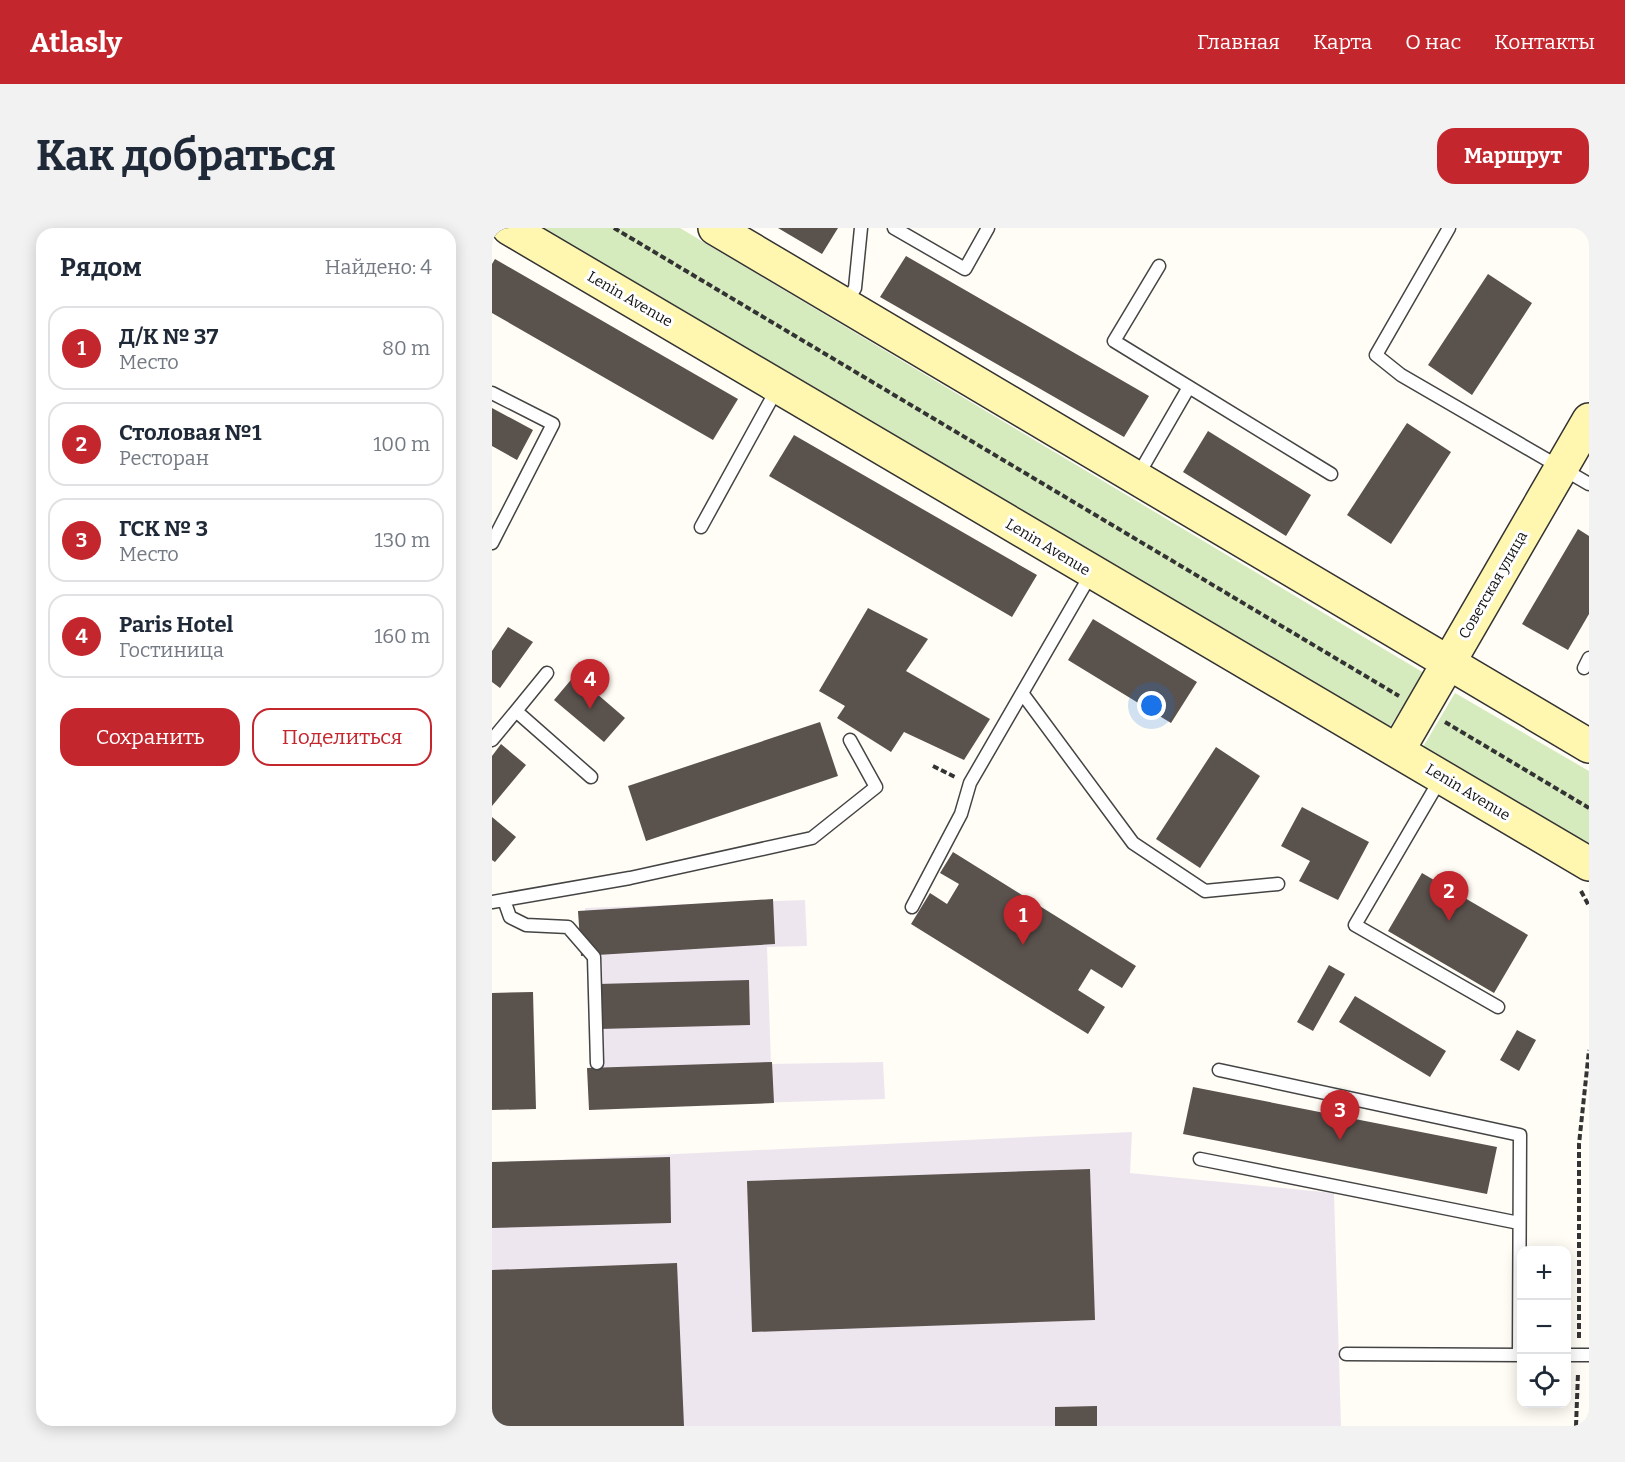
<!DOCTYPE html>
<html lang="ru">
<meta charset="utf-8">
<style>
:root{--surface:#fff;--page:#f2f2f3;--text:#1f2937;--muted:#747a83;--line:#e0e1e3;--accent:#c4262e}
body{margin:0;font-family:Bitter,serif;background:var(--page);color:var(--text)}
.controls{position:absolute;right:18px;bottom:18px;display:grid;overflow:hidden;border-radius:12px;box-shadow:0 3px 15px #0003}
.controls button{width:54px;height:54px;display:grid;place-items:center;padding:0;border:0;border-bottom:2px solid var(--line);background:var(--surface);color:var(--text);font:30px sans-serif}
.you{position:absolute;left:660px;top:478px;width:21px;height:21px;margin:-15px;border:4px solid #fff;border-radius:50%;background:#1a73e8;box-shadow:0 0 0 9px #1a73e833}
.badge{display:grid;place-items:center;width:39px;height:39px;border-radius:50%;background:var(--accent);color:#fff;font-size:20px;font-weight:700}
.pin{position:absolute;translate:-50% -50px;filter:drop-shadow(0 2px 3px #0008)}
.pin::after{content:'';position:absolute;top:32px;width:21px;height:18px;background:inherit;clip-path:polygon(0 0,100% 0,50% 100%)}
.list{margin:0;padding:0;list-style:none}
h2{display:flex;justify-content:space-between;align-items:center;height:78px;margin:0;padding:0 24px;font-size:26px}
h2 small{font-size:20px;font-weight:400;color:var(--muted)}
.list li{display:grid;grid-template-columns:39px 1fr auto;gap:18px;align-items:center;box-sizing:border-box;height:84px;margin:0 12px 12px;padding:0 12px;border:2px solid var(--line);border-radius:18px}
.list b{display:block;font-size:22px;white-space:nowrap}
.list p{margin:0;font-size:20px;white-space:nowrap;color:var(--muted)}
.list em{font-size:20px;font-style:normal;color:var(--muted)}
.actions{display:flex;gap:12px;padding:18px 24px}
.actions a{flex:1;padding:14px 0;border:2px solid var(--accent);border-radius:18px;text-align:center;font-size:21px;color:var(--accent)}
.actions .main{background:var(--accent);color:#fff}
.icon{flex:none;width:33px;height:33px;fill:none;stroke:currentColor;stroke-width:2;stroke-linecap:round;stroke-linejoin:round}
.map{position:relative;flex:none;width:1097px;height:1198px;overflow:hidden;border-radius:18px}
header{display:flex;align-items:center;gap:36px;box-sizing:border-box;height:84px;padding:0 30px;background:var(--accent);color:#fff}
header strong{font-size:28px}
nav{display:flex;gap:33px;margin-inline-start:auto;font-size:21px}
.intro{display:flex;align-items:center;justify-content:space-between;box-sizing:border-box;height:144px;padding:0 36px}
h1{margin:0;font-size:42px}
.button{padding:15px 27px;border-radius:18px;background:var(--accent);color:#fff;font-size:21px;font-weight:700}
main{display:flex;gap:36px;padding:0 36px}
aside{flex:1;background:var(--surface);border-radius:18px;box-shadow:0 3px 15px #0003}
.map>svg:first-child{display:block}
.industrial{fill:#eee6ef}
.green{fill:#d5ebbd}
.building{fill:#5a524d}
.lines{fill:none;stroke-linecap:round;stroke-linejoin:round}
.lane-casing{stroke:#444;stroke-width:15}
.secondary-casing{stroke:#333;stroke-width:36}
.path{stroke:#333;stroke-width:4;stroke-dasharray:6 3;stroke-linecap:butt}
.lane{stroke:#fff;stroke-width:12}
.secondary{stroke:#fff6b0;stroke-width:33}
.labels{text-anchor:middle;stroke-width:6;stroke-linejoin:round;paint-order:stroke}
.street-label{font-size:15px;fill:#111;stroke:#fff}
</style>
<header>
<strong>Atlasly</strong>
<nav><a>Главная</a><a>Карта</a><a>О нас</a><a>Контакты</a></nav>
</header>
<div class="intro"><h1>Как добраться</h1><a class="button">Маршрут</a></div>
<main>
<aside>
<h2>Рядом<small>Найдено: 4</small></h2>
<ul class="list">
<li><span class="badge">1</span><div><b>Д/К № 37</b><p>Место</p></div><em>80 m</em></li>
<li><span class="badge">2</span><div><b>Столовая №1</b><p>Ресторан</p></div><em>100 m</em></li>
<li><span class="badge">3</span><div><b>ГСК № 3</b><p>Место</p></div><em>130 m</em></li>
<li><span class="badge">4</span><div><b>Paris Hotel</b><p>Гостиница</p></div><em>160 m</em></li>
</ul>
<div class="actions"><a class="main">Сохранить</a><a>Поделиться</a></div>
</aside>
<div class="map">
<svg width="1097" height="1198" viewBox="0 0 1097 1198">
<rect width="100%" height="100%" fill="#fffdf5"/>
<path class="industrial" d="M313,672L315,718L275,719L279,836L391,834L393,871L99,880L93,680Z
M640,904L638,945L842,965L849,1198H0V935Z"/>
<path class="green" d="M43,0H188L932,445L897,500Z
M963,465L1097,543V617L931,519Z"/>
<path class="building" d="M286,0H346L330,26Z
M414,28L657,168L632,209L388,69Z
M3,31L246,171L221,212L0,85V36Z
M996,46L1040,75L980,167L936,137Z
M0,180L41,202L25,232L0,218Z
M915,195L959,224L899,316L855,287Z
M716,203L819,267L794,308L691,244Z
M302,207L545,347L520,389L277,248Z
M1086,301L1097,308V386L1076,422L1030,396Z
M376,380L436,411L414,443L498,491L472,532L412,504L399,524L345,490L353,478L327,463Z
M601,391L705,454L679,495L576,432Z
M16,399L41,414L8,460L0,454V423Z
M83,447L133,490L112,514L62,472Z
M328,494L346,548L154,613L136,558Z
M9,516L34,537L0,578V528Z
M724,519L768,548L708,640L664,611Z
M810,579L877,614L846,672L807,653L818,633L789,618Z
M0,589L24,609L3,634L0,632Z
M461,624L644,738L630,760L599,741L586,762L613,779L596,806L419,696L438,665L455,676L467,656L448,645Z
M930,645L1036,707L1002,765L896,703Z
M281,671L283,716L89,728L86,683Z
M837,737L853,746L821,803L805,794Z
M257,752L258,797L108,801L106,756Z
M41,764L44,881L0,882V765Z
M863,768L954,823L938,849L847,794Z
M1025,802L1044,812L1027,843L1008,832Z
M280,834L282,875L97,882L95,840Z
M701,859L1005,919L995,966L691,906Z
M178,929L179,995L0,1000V934Z
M598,941L603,1092L260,1104L255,953Z
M185,1035L192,1198H0V1042Z
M605,1178V1198H563V1179Z"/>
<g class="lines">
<g class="lane-casing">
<path id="lane" d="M402,0L473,41L496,0
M957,0L884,127L909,147L1097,256
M667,38L622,113L839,246
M353,76L363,60L369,0
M0,165L61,196L0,315
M645,249L697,159
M209,299L286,159
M1092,440L1097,430
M530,465L641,615L713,663L786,656
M24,483L55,445
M0,512L24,483L99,549
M949,550L863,697L1006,779
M12,672L18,689L34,697L76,699L102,729L105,835
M0,674L138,650L320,610L384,559L358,512
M420,679L469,586L478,555L599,346
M727,842L1028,907L1027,1127
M708,931L1027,995
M854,1126L1030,1127
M1074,1127H1097"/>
</g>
<g class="secondary-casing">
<path id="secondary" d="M17,0L1097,636
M223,0L1097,518
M906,522L1097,192"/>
</g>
<path class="path" d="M122,0L907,468
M953,494L1097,580
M441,538L463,549
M1089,663L1097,678
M1087,1110V916L1097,822
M1084,1198L1086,1145"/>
<use href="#lane" class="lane"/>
<use href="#secondary" class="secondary"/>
</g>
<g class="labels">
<g class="street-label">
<text transform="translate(138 71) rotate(30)" y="5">Lenin Avenue</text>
<text transform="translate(556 319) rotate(31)" y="5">Lenin Avenue</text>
<text transform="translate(1001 357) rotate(-60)" y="5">Советская улица</text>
<text transform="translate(976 564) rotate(31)" y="5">Lenin Avenue</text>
</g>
</g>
</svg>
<div class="controls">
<button>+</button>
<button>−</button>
<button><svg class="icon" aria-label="locate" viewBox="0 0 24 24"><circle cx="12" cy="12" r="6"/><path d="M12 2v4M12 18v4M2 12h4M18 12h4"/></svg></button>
</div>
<div class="you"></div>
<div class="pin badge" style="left:531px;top:717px">1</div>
<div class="pin badge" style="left:957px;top:693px">2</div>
<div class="pin badge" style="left:848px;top:912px">3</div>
<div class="pin badge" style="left:98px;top:481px">4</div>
</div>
</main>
